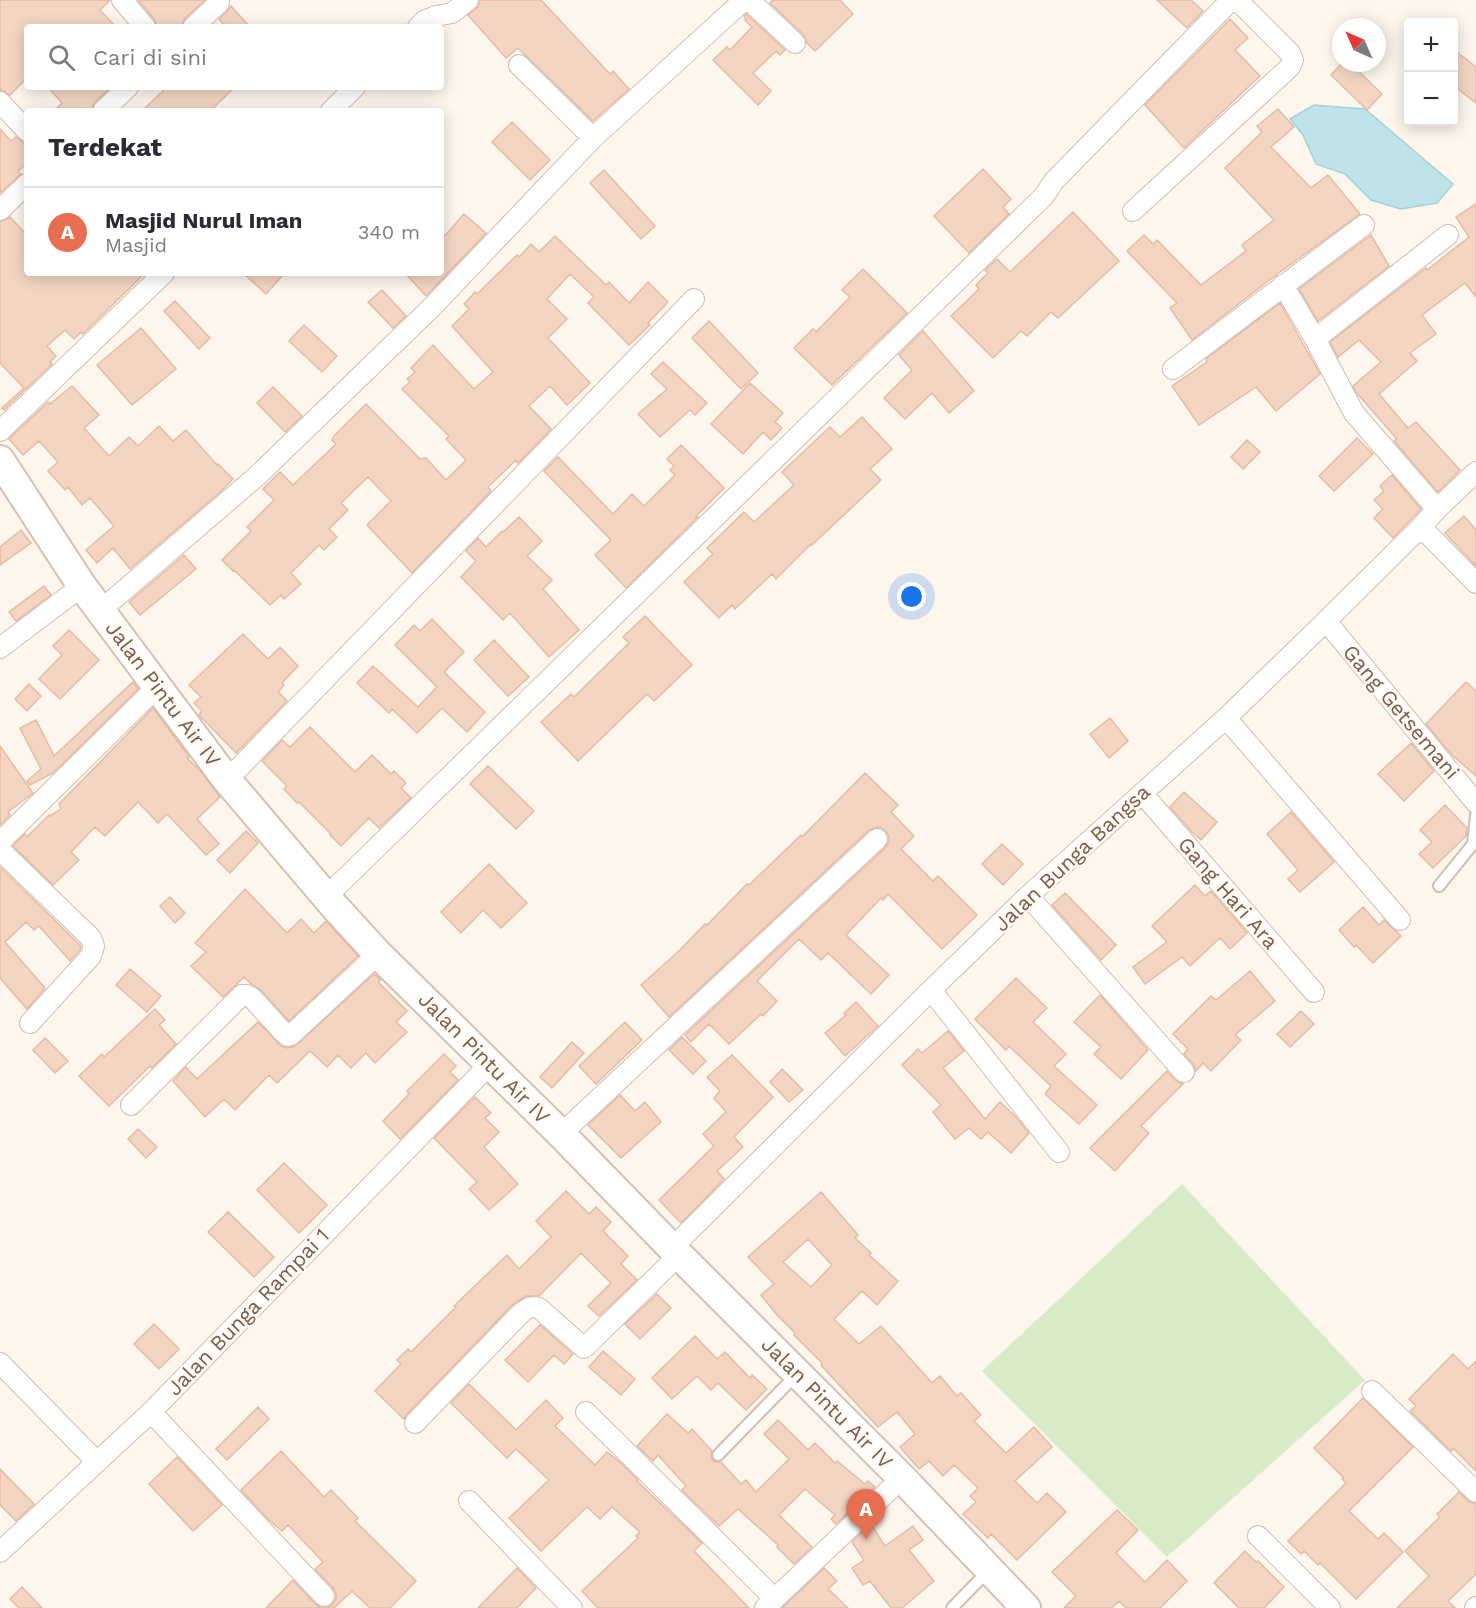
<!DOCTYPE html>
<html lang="id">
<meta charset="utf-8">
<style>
:root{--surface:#fff;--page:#f2f2f3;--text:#2b2b33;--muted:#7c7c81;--line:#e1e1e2;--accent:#e76f51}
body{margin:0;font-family:"Work Sans",sans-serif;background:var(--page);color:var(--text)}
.controls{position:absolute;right:18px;top:18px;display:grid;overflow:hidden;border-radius:6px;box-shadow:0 3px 15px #0003}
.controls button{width:54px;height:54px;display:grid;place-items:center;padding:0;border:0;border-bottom:2px solid var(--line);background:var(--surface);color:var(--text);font:30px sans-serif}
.compass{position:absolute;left:1332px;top:18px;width:54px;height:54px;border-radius:50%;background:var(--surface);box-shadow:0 3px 15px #0003;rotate:315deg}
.you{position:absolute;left:912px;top:597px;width:21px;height:21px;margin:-15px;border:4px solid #fff;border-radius:50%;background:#1a73e8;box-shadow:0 0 0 9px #1a73e833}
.badge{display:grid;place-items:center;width:39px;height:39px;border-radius:50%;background:var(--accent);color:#fff;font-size:20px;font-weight:700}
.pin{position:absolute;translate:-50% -50px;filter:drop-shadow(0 2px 3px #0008)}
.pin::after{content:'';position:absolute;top:32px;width:21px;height:18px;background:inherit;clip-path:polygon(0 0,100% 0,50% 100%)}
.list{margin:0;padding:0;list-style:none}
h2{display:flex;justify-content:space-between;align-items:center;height:78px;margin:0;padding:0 24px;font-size:26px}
h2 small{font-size:20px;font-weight:400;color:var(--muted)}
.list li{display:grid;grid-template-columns:39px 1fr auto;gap:18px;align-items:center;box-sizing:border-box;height:90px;padding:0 24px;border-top:2px solid var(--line)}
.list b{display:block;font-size:22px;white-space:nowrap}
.list p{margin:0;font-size:20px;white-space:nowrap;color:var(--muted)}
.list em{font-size:20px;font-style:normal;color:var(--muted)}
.icon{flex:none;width:33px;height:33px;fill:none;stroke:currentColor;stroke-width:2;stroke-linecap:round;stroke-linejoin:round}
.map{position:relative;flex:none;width:1476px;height:1608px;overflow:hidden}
.search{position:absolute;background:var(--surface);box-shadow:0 3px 15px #0003;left:24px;top:24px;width:420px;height:66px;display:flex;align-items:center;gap:15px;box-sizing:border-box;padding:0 21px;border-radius:6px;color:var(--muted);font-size:22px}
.panel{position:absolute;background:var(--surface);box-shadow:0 3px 15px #0003;left:24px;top:108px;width:420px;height:168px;border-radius:6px}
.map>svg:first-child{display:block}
.green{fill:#d8ecc9}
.water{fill:#bfe3e8;stroke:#a5d3da;stroke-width:1.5}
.building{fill:#f3d5c3;stroke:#e6bba3;stroke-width:1.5;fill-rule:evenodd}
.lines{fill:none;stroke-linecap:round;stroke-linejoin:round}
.service-casing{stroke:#d1beb0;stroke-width:14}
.minor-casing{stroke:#d1beb0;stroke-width:22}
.secondary-casing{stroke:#d6c0b0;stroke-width:32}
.service{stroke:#fff;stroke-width:10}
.minor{stroke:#fff;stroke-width:20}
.secondary{stroke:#fff;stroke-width:28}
.labels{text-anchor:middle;stroke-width:5;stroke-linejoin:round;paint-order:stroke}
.street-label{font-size:21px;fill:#7a5c4d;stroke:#fffaf3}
</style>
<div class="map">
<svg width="1476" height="1608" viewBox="0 0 1476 1608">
<rect width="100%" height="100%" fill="#fdf6ec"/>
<path class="green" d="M1182,1184L1365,1380L1167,1557L982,1371Z"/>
<path class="water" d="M1314,105L1365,109L1453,184L1437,203L1401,209L1371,200L1345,174L1316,164L1303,135L1290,119Z"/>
<path class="building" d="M0,0H110L100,10L116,27H27V78L10,95L4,91L0,90Z
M138,0H205L185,18L181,27H157L154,19Z
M480,0H541L610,74L613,71L629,89L593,121L518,48L506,58L468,15L476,9L479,5Z
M773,0H840L853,14L815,51L807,43L803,34L770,3Z
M1157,0H1191L1203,11L1187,28Z
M231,6L250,27H226L219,19L227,12Z
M746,14L785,50L780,55L776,51L753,73L771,91L758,105L713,60L727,47L730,50L752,27L745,20L746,19L744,16Z
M1230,19L1248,38L1235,50L1260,76L1184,148L1145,105Z
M1454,50L1476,67V103L1454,86Z
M1342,63H1350L1382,94L1367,110L1331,75Z
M48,87H111L94,103L91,111H54L62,103Z
M167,87H235L210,111H142Z
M1278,109L1294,127L1271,147L1311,188L1328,175L1360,214L1276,275L1192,340L1170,308L1177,303L1127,251L1144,235L1153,244L1157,240L1201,285L1246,251L1242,245L1274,220L1225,168L1262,132L1257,126Z
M512,122L550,160L530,180L492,142Z
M0,129L11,141L16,137L27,146V163L18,171L21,174L0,193Z
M983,169L1011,199L1003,207L1009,214L969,253L934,216Z
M604,170L655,226L641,239L590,183Z
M1476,204V297L1465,283L1422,315L1436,334L1410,353L1417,361L1379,394L1408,428L1416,422L1460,470L1438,492L1394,441L1397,439L1356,392L1353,386L1381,362L1359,340L1338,357L1330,342L1426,268L1427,270L1469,237L1456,217Z
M1073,212L1119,261L1058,318L1051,312L1027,336L1021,331L993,358L951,316L979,289L976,285L988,273L985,270L997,259L1010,272Z
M464,214L486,233L426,296L405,273H441V240Z
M10,217L27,235V273H145L83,334L81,332L74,339L65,330L47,346L56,356L50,362L52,364L4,410L2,408L24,388L0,363V222L3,221Z
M1371,235L1389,266L1318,321L1299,289Z
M555,236L606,285L609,282L629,303L648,282L668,302L648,323L650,325L629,345L588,303L594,297L570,274L547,299L567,319L548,338L590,383L567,405L550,386L529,406L551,429L518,463L516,460L488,487L491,491L412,573L367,525L391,501L368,477L341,503L348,510L329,529L337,537L324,550L319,545L291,573L301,584L284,599L281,595L270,605L234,570L233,571L222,560L251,531L247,527L274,500L263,489L280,472L293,485L336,444L332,440L334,436L366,404L420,459L426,458L446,480L466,460L446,439L449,436L402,389L410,382L407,379L415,372L411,368L433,345L474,389L493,372L452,326L469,309L464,304L475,292L477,294L517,255L519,257L531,244L539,252Z
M863,269L907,313L832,385L794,348L813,329L816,332L850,297L842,290Z
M243,273H285L266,294Z
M382,290L406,316L393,328L368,302Z
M175,301L210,338L199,349L164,311Z
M1280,303L1320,374L1276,411L1256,387L1199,425L1172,386L1207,362L1206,359Z
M709,321L758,373L741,389L692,338Z
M304,325L337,356L322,372L289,341Z
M141,328L176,369L132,405L97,365Z
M923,331L974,391L949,413L932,393L905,419L884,398L912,370L899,355Z
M663,362L707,403L695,415L690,410L660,437L638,414L667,389L651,374Z
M750,383L783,413L775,422L782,428L771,440L763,432L743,454L711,424Z
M72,386L99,415L84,428L109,456L129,437L138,446L159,426L173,441L186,430L217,465L218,464L233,479L220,492L130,569L113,548L97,563L86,550L114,526L90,498L82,505L68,487L65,490L48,471L58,462L39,441L23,455L9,439L48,402L50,404Z
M273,387L302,416L285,432L257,403Z
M862,417L892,449L870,469L881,480L812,545L811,544L776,579L772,574L735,609L732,605L719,618L684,582L713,554L707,548L744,512L754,522L794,485L782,472L830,427L840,437Z
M1357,438L1373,454L1334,491L1319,476Z
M1247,440L1260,452L1243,469L1231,457Z
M681,445L724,488L696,516L698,517L626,588L595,555L611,540L544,471L558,457L613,514L632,494L644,506L675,475L670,470L674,466L667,459Z
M1392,475L1421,509L1393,538L1374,518L1383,509L1374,500L1384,491L1380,486Z
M1464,516L1476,530V566L1445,533Z
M519,517L542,541L527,556L552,580L543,589L579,630L549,657L510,613L503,620L461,577L476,561L466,551L478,538L486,547L502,531L503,532Z
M21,530L31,543L0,565V547Z
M184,555L196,569L140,615L129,602Z
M44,586L51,595L16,621L9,612Z
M645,616L692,665L654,701L647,694L578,761L541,722L571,694L574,697L629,643L623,637Z
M432,619L464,652L444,672L485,712L467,732L442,708L417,733L392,709L389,713L357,683L373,666L418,707L437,687L395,645L414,625L420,631Z
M69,630L99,660L60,699L39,679L62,655L53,646Z
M243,634L268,659L280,647L298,666L282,683L284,685L278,692L287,701L236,753L199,715L202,711L194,703L201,697L189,685Z
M494,640L529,677L508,696L474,660Z
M133,682L138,689L53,773L30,785L27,781L41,769L20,728L36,720L54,756Z
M1466,682L1476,691V776L1452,755L1426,724Z
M29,684L41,696L27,711L15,699Z
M153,708L189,757L187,758L201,772L220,797L197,819L219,844L206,855L167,814L158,823L138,802L105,836L95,827L71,852L79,860L53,885L13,846L25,834L27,837L49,815L50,816L61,809L59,804Z
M1110,718L1128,741L1109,758L1090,734Z
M310,727L355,772L372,755L391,774L394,771L406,783L401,788L411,798L379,828L369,818L341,846L330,835L331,834L299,802L297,803L284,789L287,786L262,761L282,740L290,747Z
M1411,743L1434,771L1404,801L1378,774Z
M0,746L33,793L8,812L10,815L0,825Z
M488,766L534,811L516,829L470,784Z
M865,773L898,805L891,812L914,836L901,849L933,881L938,876L977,915L942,949L888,894L883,900L881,898L846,935L889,975L871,994L828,953L821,960L799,939L757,981L777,1001L763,1016L761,1014L729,1044L709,1024L691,1042L685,1035L885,848L889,842V837L886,831L880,827L874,828L869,830L669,1017L641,985L680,950L705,924L707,925L747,884L749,885L801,835L802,837Z
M1184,792L1217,822L1201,840L1192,832L1170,807Z
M1445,805L1467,828L1466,836L1433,868L1419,854L1432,842L1420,830Z
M1291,812L1334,862L1300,892L1288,879L1298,870L1267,834Z
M246,831L258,843L230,873L217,860Z
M1002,844L1023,864L1003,885L982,864Z
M489,864L527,903L501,928L483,910L461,933L441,912Z
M0,867L81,946L80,950L70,961L39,926L34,930L26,922L5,942L45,988L27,1009L0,978Z
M1195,885L1205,896L1211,891L1247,933L1230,949L1220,938L1190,966L1182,957L1145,984L1133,967L1167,942L1152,926Z
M245,889L287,933L301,919L314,933L326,921L358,956L289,1021L261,990L251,984L244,977L223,997L191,966L206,952L195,943Z
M1065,893L1116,945L1101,960L1052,905Z
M170,897L185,913L175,923L160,906Z
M1363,907L1379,925L1384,920L1401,936L1373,963L1356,945L1354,947L1339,930Z
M130,969L161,996L147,1012L116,985Z
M1250,971L1275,1001L1235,1035L1241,1040L1211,1071L1203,1063L1196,1071L1193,1064L1184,1054L1188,1049L1173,1034L1211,996L1216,1000Z
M374,974L381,980L378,982L407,1011L396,1022L407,1032L375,1063L366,1053L351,1068L338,1055L327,1067L310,1051L277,1083L269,1075L235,1110L224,1099L205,1117L173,1081L186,1067L197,1079L258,1022L281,1046L287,1048L295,1046Z
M1016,978L1047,1008L1033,1022L1066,1054L1054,1066L1097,1105L1079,1124L1045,1094L1051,1086L1009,1046L1006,1050L975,1019Z
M1100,995L1148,1050L1121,1079L1094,1054L1101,1047L1074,1022Z
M856,1002L878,1026L845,1056L825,1033L846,1015L844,1013Z
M155,1009L165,1020L159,1025L176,1044L152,1068L150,1066L109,1106L79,1076L102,1054L104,1057Z
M1301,1011L1314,1024L1290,1047L1277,1034Z
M625,1022L642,1040L596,1084L579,1066Z
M948,1031L964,1051L943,1068L985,1119L1000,1102L1015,1116L1029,1133L1011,1153L988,1132L981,1139L969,1128L955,1139L933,1112L941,1105L902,1065L918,1049L922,1053Z
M682,1037L706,1061L693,1074L669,1050Z
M45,1038L68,1061L55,1073L33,1050Z
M572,1042L584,1053L552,1088L540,1077Z
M444,1054L456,1066L450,1072L458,1080L400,1139L383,1121L409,1094L407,1091Z
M732,1055L773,1097L734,1137L743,1147L717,1171L724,1179L681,1223L659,1200L714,1146L703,1134L726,1112L714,1098L720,1091L707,1077Z
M782,1069L803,1090L789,1102L770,1082Z
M1167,1071L1175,1080L1183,1084L1141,1126L1149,1133L1115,1171L1090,1148Z
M620,1095L635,1111L645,1102L661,1122L621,1158L588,1125Z
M475,1097L491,1113L485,1118L499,1132L484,1147L518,1184L489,1210L469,1189L477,1182L434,1138Z
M138,1129L157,1147L146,1158L128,1139Z
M284,1163L327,1205L299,1233L257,1190Z
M566,1191L589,1214L596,1207L611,1222L603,1231L628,1256L621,1264L637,1280L599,1316L588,1306L611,1283L581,1253L539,1296H526L512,1305L406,1415L404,1419L375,1391L401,1364L397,1360L408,1349L411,1352L456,1307L454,1306L507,1255L519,1269L551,1237L536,1221Z
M821,1192L858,1235L855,1238L871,1253L869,1255L898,1281L877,1305L862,1291L834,1319L859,1344L881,1326L932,1383L940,1376L957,1396L961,1393L981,1415L974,1421L1006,1453L1034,1427L1052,1447L1015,1481L1037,1503L1047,1493L1066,1512L1017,1560L991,1534L988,1538L963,1514L976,1502L970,1496L978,1488L954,1465L943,1476L929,1461L919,1469L900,1447L915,1434L897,1412L878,1427L821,1365L822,1363L794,1335L795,1333L777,1315L761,1295L774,1284L748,1257ZM808,1239L832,1265L811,1287L783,1262Z
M228,1212L274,1257L254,1277L208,1232Z
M657,1294L671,1308L640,1339L625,1324Z
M154,1324L179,1349L159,1369L134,1344Z
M540,1325L573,1354L564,1364L554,1355L528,1382L505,1360Z
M695,1336L717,1359L725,1352L750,1378L752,1375L767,1389L746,1410L718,1383L711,1390L697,1376L672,1399L652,1378Z
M603,1351L635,1379L621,1395L589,1367Z
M1453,1354L1468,1369L1476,1361V1471L1453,1448L1451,1451L1410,1411L1416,1406L1409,1399Z
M469,1384L516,1430L546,1400L563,1418L555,1426L595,1465L607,1452L621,1463L638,1480L637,1481L702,1543L694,1551L749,1608H598L582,1591L638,1538L636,1536L640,1532L612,1507L600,1519L587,1507L541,1551L509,1518L549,1480L516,1449L507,1458L451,1403Z
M1363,1398L1413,1447L1349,1511L1378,1539L1384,1533L1403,1552L1356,1599L1320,1563L1318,1565L1304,1551L1301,1554L1288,1541L1346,1483L1342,1479L1344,1478L1314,1448Z
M258,1407L269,1419L227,1460L216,1449Z
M667,1414L688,1433L692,1429L712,1451L711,1456L713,1461L717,1462H721L741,1484L746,1480L756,1492L789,1459L764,1434L778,1420L808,1450L815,1443L835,1463L837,1461L865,1484L868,1481L875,1487L836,1524L831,1519L835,1515L805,1489L779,1515L812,1547L794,1564L777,1547L778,1545L738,1509L719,1526L682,1490L686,1486L658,1455L653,1461L637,1446Z
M281,1451L324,1497L331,1490L358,1518L355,1521L416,1581L390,1608H370L352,1591L334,1608H266L293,1580L315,1604L320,1607L326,1608L332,1605L336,1599V1594L333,1588L315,1569L323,1562L288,1525L282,1531L269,1520L241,1490Z
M177,1457L222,1505L193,1531L149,1484Z
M0,1469L34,1504L16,1521L0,1505Z
M1459,1492L1468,1501L1476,1504V1574L1448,1601L1455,1608H1397L1429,1576L1405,1551L1440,1517L1437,1514Z
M1117,1510L1138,1530L1116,1553L1145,1582L1167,1560L1187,1581L1160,1608H1126L1119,1601L1112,1608H1064L1076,1596L1052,1572Z
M871,1524L885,1546L913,1526L923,1540L909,1550L934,1581L902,1608H891L870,1581L863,1585L852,1568L864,1560L852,1542Z
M1245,1551L1256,1562L1258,1561L1284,1587L1264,1608H1239L1214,1583Z
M517,1568L536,1588L517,1608H478Z
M824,1568L837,1581L828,1589L848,1608H782Z
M22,1587L42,1608H19L10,1599Z"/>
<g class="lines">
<g class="service-casing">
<path id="service" d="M1439,886L1473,844L1476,815
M718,1455L797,1374
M952,1608L989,1570"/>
</g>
<g class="minor-casing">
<path id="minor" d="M122,0L145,27
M749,0L795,43
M193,27L219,3
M418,27L424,21L436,16L452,13L468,0
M519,65L593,138
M0,102L27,131
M103,111L128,87
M331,111L355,87
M0,210L27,184
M1133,211L1290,67L1293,60L1290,53L1237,0
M1283,285L1315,339L1354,413L1437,509
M1315,339L1448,235
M1173,369L1364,225
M0,431L164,273
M1421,527L1476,583
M101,610L257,476L432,307L593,138L744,0
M1326,621L1476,803
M0,648L82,586
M1226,718L1400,920
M227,780L694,299
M1142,793L1314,992
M0,842L158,686
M0,850L91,938L94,946L91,956L30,1023
M1028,896L1184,1072
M326,897L1044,196L1054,181L1231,0
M931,990L1059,1152
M131,1105L242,995H247L252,998L284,1033L288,1036L291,1035L378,954
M561,1134L877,839
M672,1248L931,990L1028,896L1226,718L1326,621L1421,527L1437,509L1476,472
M0,1363L96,1461
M1372,1391L1476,1492
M151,1412L324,1596
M586,1412L774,1598
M415,1423L521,1313C527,1309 531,1305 539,1308L584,1348L679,1255
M469,1501L572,1608
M1258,1536L1330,1608
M0,1552L151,1412L490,1064
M765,1608L902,1478
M1475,1608L1476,1607"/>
</g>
<g class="secondary-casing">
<path id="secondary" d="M0,460L82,586L227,780L334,906L378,954L561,1134L672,1248L902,1478L1026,1608"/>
</g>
<use href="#service" class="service"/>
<use href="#minor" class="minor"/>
<use href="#secondary" class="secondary"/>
</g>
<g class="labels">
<g class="street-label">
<text transform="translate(163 694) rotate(53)" y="7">Jalan Pintu Air IV</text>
<text transform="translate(1401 712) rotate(50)" y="7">Gang Getsemani</text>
<text transform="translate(1072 858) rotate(-43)" y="7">Jalan Bunga Bangsa</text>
<text transform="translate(1228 893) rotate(49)" y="7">Gang Hari Ara</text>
<text transform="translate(484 1058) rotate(45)" y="7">Jalan Pintu Air IV</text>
<text transform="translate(248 1312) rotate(-46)" y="7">Jalan Bunga Rampai 1</text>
<text transform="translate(827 1403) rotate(45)" y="7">Jalan Pintu Air IV</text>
</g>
</g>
</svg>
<div class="controls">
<button>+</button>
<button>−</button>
</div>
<svg class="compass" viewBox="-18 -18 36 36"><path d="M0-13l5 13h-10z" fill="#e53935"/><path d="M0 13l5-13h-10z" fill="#7c7c81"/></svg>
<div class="you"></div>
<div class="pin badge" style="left:866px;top:1539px">A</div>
<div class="search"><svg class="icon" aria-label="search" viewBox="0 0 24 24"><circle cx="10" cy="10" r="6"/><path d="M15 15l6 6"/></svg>Cari di sini</div>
<section class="panel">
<h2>Terdekat<small></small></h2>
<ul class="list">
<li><span class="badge">A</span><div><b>Masjid Nurul Iman</b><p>Masjid</p></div><em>340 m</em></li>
</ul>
</section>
</div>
